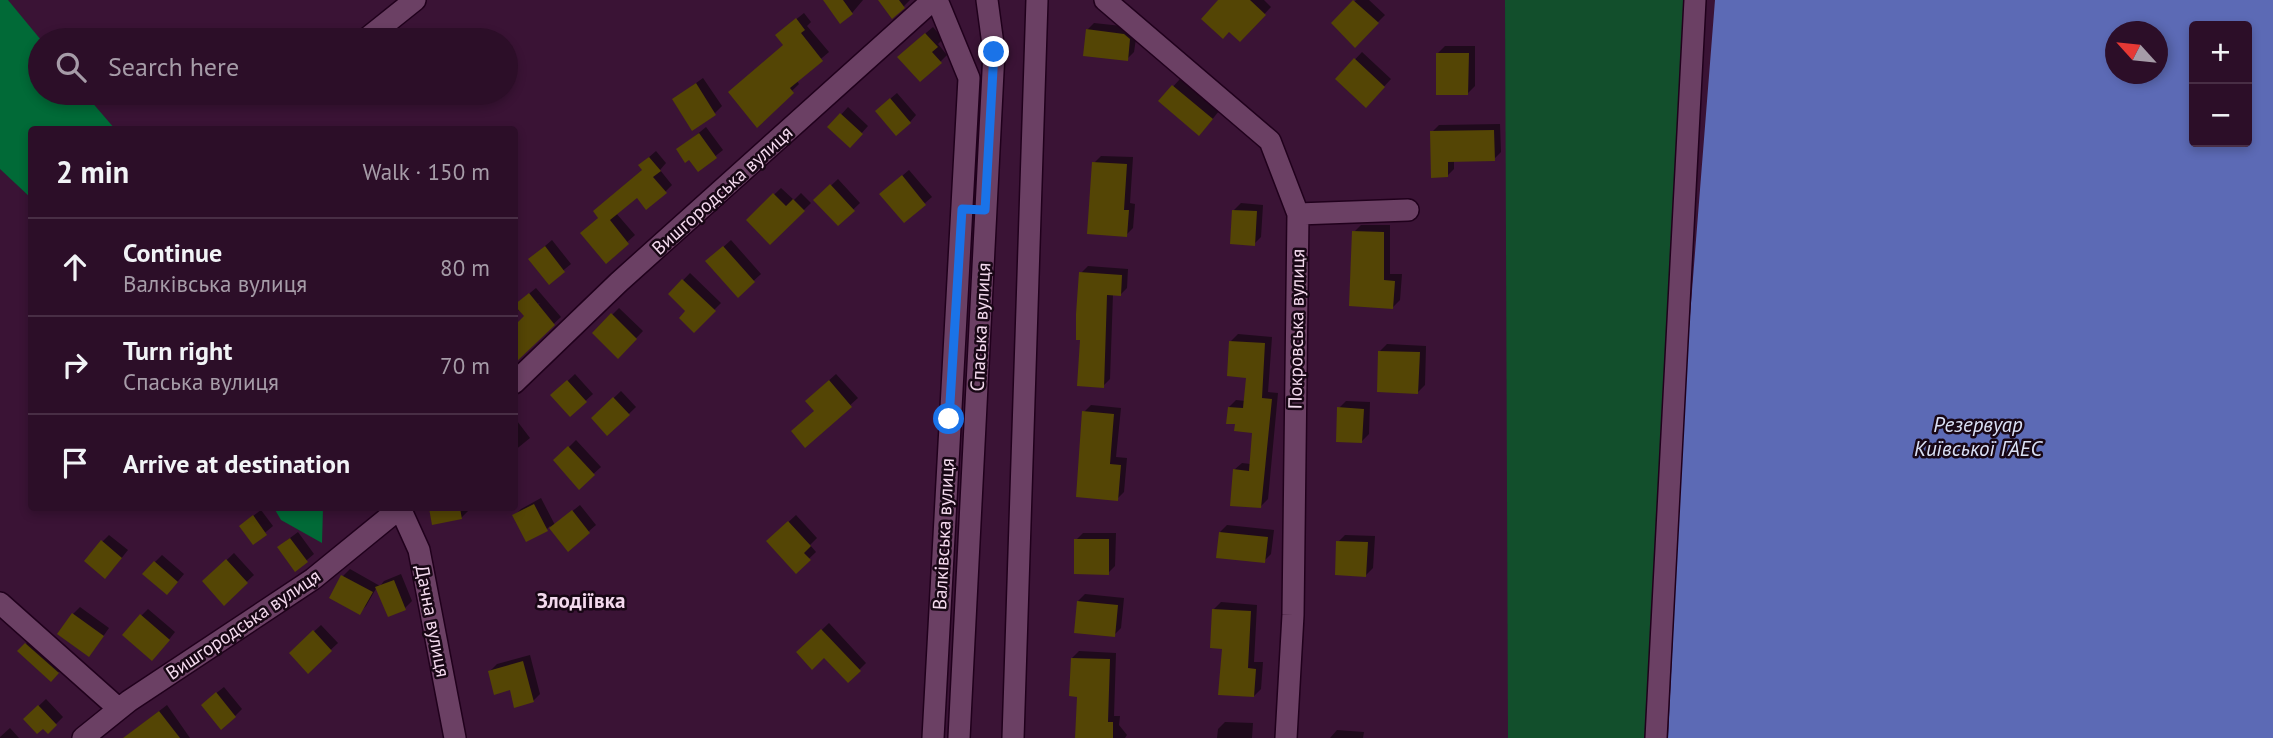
<!DOCTYPE html>
<meta charset="utf-8">
<style>
:root{--surface:#2c0e28;--page:#381c34;--text:#f1f3f6;--muted:#a69ca8;--line:#482e45}
body{margin:0;font-family:"PT Sans",sans-serif;background:var(--page);color:var(--text)}
.controls{position:absolute;right:21px;top:21px;display:grid;overflow:hidden;border-radius:7px;box-shadow:0 4px 10px #0003}
.controls button{width:63px;height:63px;display:grid;place-items:center;padding:0;border:0;border-bottom:2px solid var(--line);background:var(--surface);color:var(--text);font:35px sans-serif}
.compass{position:absolute;left:2105px;top:21px;width:63px;height:63px;border-radius:50%;background:var(--surface);box-shadow:0 4px 10px #0003;rotate:297deg}
.stop{position:absolute;width:21px;height:21px;margin:-16px;border:5px solid #1a73e8;border-radius:50%;background:#fff}
.stop.end{background:#1a73e8;border-color:#fff;box-shadow:0 2px 7px #0008}
.list{margin:0;padding:0;list-style:none}
h2{display:flex;justify-content:space-between;align-items:center;height:91px;margin:0;padding:0 28px;font-size:30px}
h2 small{font-size:23px;font-weight:400;color:var(--muted)}
.list li{display:grid;grid-template-columns:46px 1fr auto;gap:21px;align-items:center;box-sizing:border-box;height:98px;padding:0 28px;border-top:2px solid var(--line)}
.list b{display:block;font-size:26px;white-space:nowrap}
.list p{margin:0;font-size:23px;white-space:nowrap;color:var(--muted)}
.list em{font-size:23px;font-style:normal;color:var(--muted)}
.icon{flex:none;width:38px;height:38px;fill:none;stroke:currentColor;stroke-width:2;stroke-linecap:round;stroke-linejoin:round}
.map{position:relative;flex:none;width:2273px;height:738px;overflow:hidden}
.search{position:absolute;background:var(--surface);box-shadow:0 4px 10px #0003;left:28px;top:28px;width:490px;height:77px;display:flex;align-items:center;gap:18px;box-sizing:border-box;padding:0 24px;border-radius:38px;color:var(--muted);font-size:26px}
.panel{position:absolute;background:var(--surface);box-shadow:0 4px 10px #0003;left:28px;top:126px;width:490px;height:385px;border-radius:7px}
.map>svg:first-child{display:block}
.green{fill:#124f2c}
.forest{fill:#016a37}
.water{fill:#5c6ab5;fill-rule:evenodd}
.shadow{fill:#0007}
.building{fill:#544505}
.lines{fill:none;stroke-linecap:round;stroke-linejoin:round}
.minor-casing{stroke:#20001c;stroke-width:24}
.minor{stroke:#6b4064;stroke-width:21}
.route{stroke:#1a73e8;stroke-width:9}
.labels{text-anchor:middle;stroke-width:5;stroke-linejoin:round;paint-order:stroke}
.street-label{font-size:19px;fill:#f3d9ed;stroke:#180715}
.water-label{font-size:21px;font-style:italic;fill:#dae0f5;stroke:#180715}
.neighbourhood-label{font-size:21px;font-weight:bold;fill:#f3d9ed;stroke:#180715}
</style>
<div class="map">
<svg width="2273" height="738" viewBox="0 0 2273 738">
<rect width="100%" height="100%" fill="#3a1335"/>
<path class="green" d="M1505,0H1695L1656,738H1508Z"/>
<path class="forest" d="M0,0H8L41,40L40,93H84L115,129L32,130L31,198L0,169Z
M274,508H323L322,543L281,520Z"/>
<path class="water" d="M1715,0H2273V738H1668L1685,379ZM2194,26H2247V142H2194ZM2116,32H2158V74H2116Z"/>
<path class="shadow" d="M825,0H863L852,13Z
M880,0H910L903,7Z
M1221,0H1264L1271,7L1240,40Z
M1356,0H1369L1385,15L1355,45L1333,23Z
M804,13L811,22L807,26L829,52L796,80L799,84L757,125L785,45L784,29Z
M1094,23L1131,27L1137,32L1134,52L1127,59L1087,30Z
M933,27L943,39L938,44L947,55L940,62L906,50Z
M1445,46H1475V86L1468,93L1438,53Z
M1362,52L1391,79L1366,106L1337,79Z
M703,78L722,106L715,113L674,99Z
M1180,79L1219,111L1206,127L1160,101Z
M897,93L916,115L910,122L884,104Z
M848,107L868,126L850,146L830,127Z
M1500,124L1501,152L1494,159L1454,160V169L1447,176L1432,132L1439,125Z
M706,127L723,150L698,170L689,158L678,150Z
M656,151L666,163L660,170L672,185L665,192L637,195L616,213L635,235L606,261L600,217L644,169L648,158Z
M1101,156L1133,157L1130,203L1135,204L1133,228L1126,235L1094,163Z
M909,170L932,197L925,203L889,187Z
M838,179L860,203L838,224L816,200Z
M781,188L794,200L801,193L811,203L770,243L748,220Z
M1241,203L1263,205L1261,237L1254,244L1234,210Z
M1361,225H1390V274H1402L1400,300L1393,307L1354,232Z
M552,240L571,264L549,282L538,252Z
M731,240L761,274L738,295L708,261Z
M1088,266L1128,269L1127,288L1120,295L1113,294L1110,379L1103,386L1082,338L1081,273Z
M690,273L721,303L694,330L688,311L670,294Z
M536,288L561,317L514,361V328L540,303L514,312V306Z
M619,308L643,331L618,357L594,333Z
M1238,334L1272,337L1268,392L1278,393L1268,499L1261,506L1234,470L1242,463L1251,464L1254,431L1237,423L1229,407L1236,400L1246,401L1248,376L1231,341Z
M1387,344L1426,346L1425,385L1418,392L1380,351Z
M575,374L593,394L570,415L553,395Z
M836,374L858,398L806,445L816,411L814,394Z
M621,391L636,407L608,434L593,418Z
M1346,401L1370,402L1369,434L1362,441L1339,408Z
M1091,405L1121,408L1116,457L1127,458L1124,492L1117,499L1084,412Z
M514,417L530,438L514,451Z
M576,440L601,467L579,487L555,461Z
M541,498L555,525L580,505L596,525L568,549L550,526L547,529L514,516L521,509Z
M431,508H468V511L461,518L434,522Z
M261,510L273,526L254,542L249,519Z
M796,515L817,538L810,545L816,552L796,571L768,541Z
M1227,525L1274,530L1271,554L1264,561L1220,532Z
M298,532L314,554L295,570L286,541Z
M1083,533H1116L1115,566L1108,573L1076,540Z
M109,535L128,550L112,570L102,542Z
M1345,535L1375,536L1373,568L1366,575L1338,542Z
M234,553L254,575L224,603L204,582Z
M162,555L184,574L174,586L155,562Z
M350,569L380,586L384,581L401,574L412,601L405,608L377,587L366,606L359,613L343,576Z
M1085,594L1124,598L1121,628L1114,635L1078,601Z
M1221,602L1257,605L1254,662H1263L1261,689L1254,696L1224,647L1214,609Z
M80,607L109,628L95,648L73,614Z
M148,609L175,632L159,652L141,616Z
M829,623L866,663L848,681L824,656L799,652Z
M321,625L338,643L308,671L291,653Z
M33,637L65,665L51,680L19,651Z
M1079,651L1116,653L1114,716H1120L1119,725L1127,735L1125,738H1076L1078,695L1072,658Z
M530,655L540,694L533,701L511,688L490,671L497,664Z
M224,687L242,709L235,716L210,698Z
M46,699L63,717L48,732L43,726L25,719Z
M167,705L190,738H124Z
M1225,722L1253,723L1252,738H1217L1218,729Z
M10,728L19,738H0V737Z
M1337,730L1364,732L1363,738H1330Z"/>
<path class="building" d="M823,0H843L853,14L840,24Z
M878,0H899L905,8L892,19Z
M1218,0H1250L1266,15L1240,42L1229,32L1223,39L1201,19Z
M1353,0L1379,23L1355,48L1331,23Z
M796,18L805,30L801,33L823,61L790,88L794,93L757,128L728,92L783,45L775,35Z
M1086,29L1124,34L1130,39L1128,61L1083,56Z
M925,33L938,47L932,52L942,63L920,82L897,57Z
M1436,53H1469L1468,95H1436Z
M1354,58L1385,87L1366,108L1335,79Z
M696,83L716,115L692,131L672,99Z
M1172,85L1213,119L1199,136L1158,101Z
M890,98L911,123L896,136L875,111Z
M840,113L863,134L850,148L827,127Z
M1494,130L1495,161L1448,162V177L1431,178L1430,131Z
M699,133L717,158L698,172L689,160L685,163L676,149Z
M649,157L661,171L653,177L667,193L646,210L637,198L610,220L629,244L606,264L580,233L598,218L593,211L642,170L638,165Z
M1092,162L1127,164L1124,210H1129L1127,237L1087,234Z
M902,175L926,205L904,223L879,194Z
M830,184L855,211L838,226L813,200Z
M773,193L786,206L793,199L805,211L770,245L746,220Z
M1232,210L1257,211L1255,246L1230,244Z
M1352,231L1384,232V280L1395,281L1393,309L1349,306Z
M545,246L565,272L549,285L528,259Z
M723,246L755,282L738,298L705,261Z
M1079,272L1122,275L1121,296L1107,295L1104,388L1077,386L1080,340H1076V314Z
M682,279L716,311L694,333L679,318L685,311L668,294Z
M529,293L555,325L514,364V326L524,316L514,305Z
M611,313L637,339L618,359L592,333Z
M1229,341L1265,343L1262,398L1272,399L1261,508L1230,506L1233,469L1249,471L1252,433L1234,431L1235,424H1226L1228,407L1243,408L1246,378L1227,376Z
M1378,351L1420,352L1418,394L1377,392Z
M567,380L587,402L570,417L550,395Z
M829,380L852,407L805,448L791,431L814,411L805,401Z
M613,397L630,415L607,436L591,418Z
M1337,407L1364,409L1362,443L1336,442Z
M1082,411L1114,414L1110,464L1121,465L1118,501L1076,497Z
M568,446L595,475L579,490L553,460Z
M534,504L548,531L526,542L512,515Z
M429,508H460L462,519L432,525Z
M572,510L590,533L568,552L549,528Z
M253,515L267,535L253,545L239,526Z
M788,521L811,546L804,553L811,560L796,574L766,541Z
M1219,532L1268,537L1265,563L1216,558Z
M290,538L308,562L295,572L277,547Z
M1074,539H1109V575L1074,574Z
M101,540L122,558L105,579L84,561Z
M1336,541L1368,542L1366,577L1335,575Z
M226,559L248,583L224,606L202,581Z
M154,561L178,582L167,595L142,574Z
M341,575L373,592L360,615L329,598Z
M394,580L406,610L388,617L375,587Z
M1077,601L1118,605L1115,637L1074,633Z
M1212,609L1251,611L1248,668L1256,669L1254,697L1218,695L1222,649L1210,648Z
M72,613L104,636L89,657L57,634Z
M140,614L170,640L152,661L122,635Z
M821,629L861,671L848,683L824,658L812,670L796,652Z
M313,630L332,651L308,674L289,653Z
M25,643L59,673L51,682L17,651Z
M1071,658L1110,659L1108,722H1113V738H1075L1077,697L1069,696Z
M523,661L534,702L514,708L510,690L494,695L488,671Z
M216,692L236,717L221,730L201,705Z
M38,705L57,725L48,734L43,729L37,734L23,719Z
M159,711L180,738H123Z"/>
<g class="lines">
<g class="minor-casing">
<path id="minor" d="M1105,0L1270,141L1298,214L1293,615L1286,738
M365,40L415,0
M1298,214L1408,210
M514,383L619,282L933,0
M0,603L119,709
M83,738L129,701L313,579L400,508L419,550L455,738
M933,738L969,78L937,0
M959,738L994,52L987,0
M1013,738L1037,0
M1656,738L1695,0"/>
</g>
<use href="#minor" class="minor"/>
</g>
<g class="lines">
<path class="route" d="M949,419L962,209L985,210L994,52"/>
</g>
<g class="labels">
<g class="street-label">
<text transform="translate(722 190) rotate(-42)" y="7">Вишгородська вулиця</text>
<text transform="translate(980 327) rotate(-87)" y="7">Спаська вулиця</text>
<text transform="translate(1296 329) rotate(-89)" y="7">Покровська вулиця</text>
<text transform="translate(943 534) rotate(-87)" y="7">Валківська вулиця</text>
<text transform="translate(433 621) rotate(79)" y="7">Дачна вулиця</text>
<text transform="translate(243 624) rotate(-34)" y="7">Вишгородська вулиця</text>
</g>
<g class="water-label">
<text x="1978" y="432">Резервуар<tspan x="1978" dy="24">Київської ГАЕС</tspan></text>
</g>
<g class="neighbourhood-label">
<text x="581" y="608">Злодіївка</text>
</g>
</g>
</svg>
<div class="controls">
<button>+</button>
<button>−</button>
</div>
<svg class="compass" viewBox="-18 -18 36 36"><path d="M0-13l5 13h-10z" fill="#e53935"/><path d="M0 13l5-13h-10z" fill="#a69ca8"/></svg>
<div class="stop" style="left:949px;top:419px"></div>
<div class="stop end" style="left:994px;top:52px"></div>
<div class="search"><svg class="icon" aria-label="search" viewBox="0 0 24 24"><circle cx="10" cy="10" r="6"/><path d="M15 15l6 6"/></svg>Search here</div>
<section class="panel">
<h2>2 min<small>Walk · 150 m</small></h2>
<ul class="list">
<li><svg class="icon" aria-label="ahead" viewBox="0 0 24 24"><path d="M12 20V5M6 11l6-6 6 6"/></svg><div><b>Continue</b><p>Валківська вулиця</p></div><em>80 m</em></li>
<li><svg class="icon" aria-label="right" viewBox="0 0 24 24"><path d="M7 20v-9h11M14 6l5 5-5 5"/></svg><div><b>Turn right</b><p>Спаська вулиця</p></div><em>70 m</em></li>
<li><svg class="icon" aria-label="arrive" viewBox="0 0 24 24"><path d="M6 21V4h12l-3 4 3 4H6"/></svg><div><b>Arrive at destination</b></div></li>
</ul>
</section>
</div>
